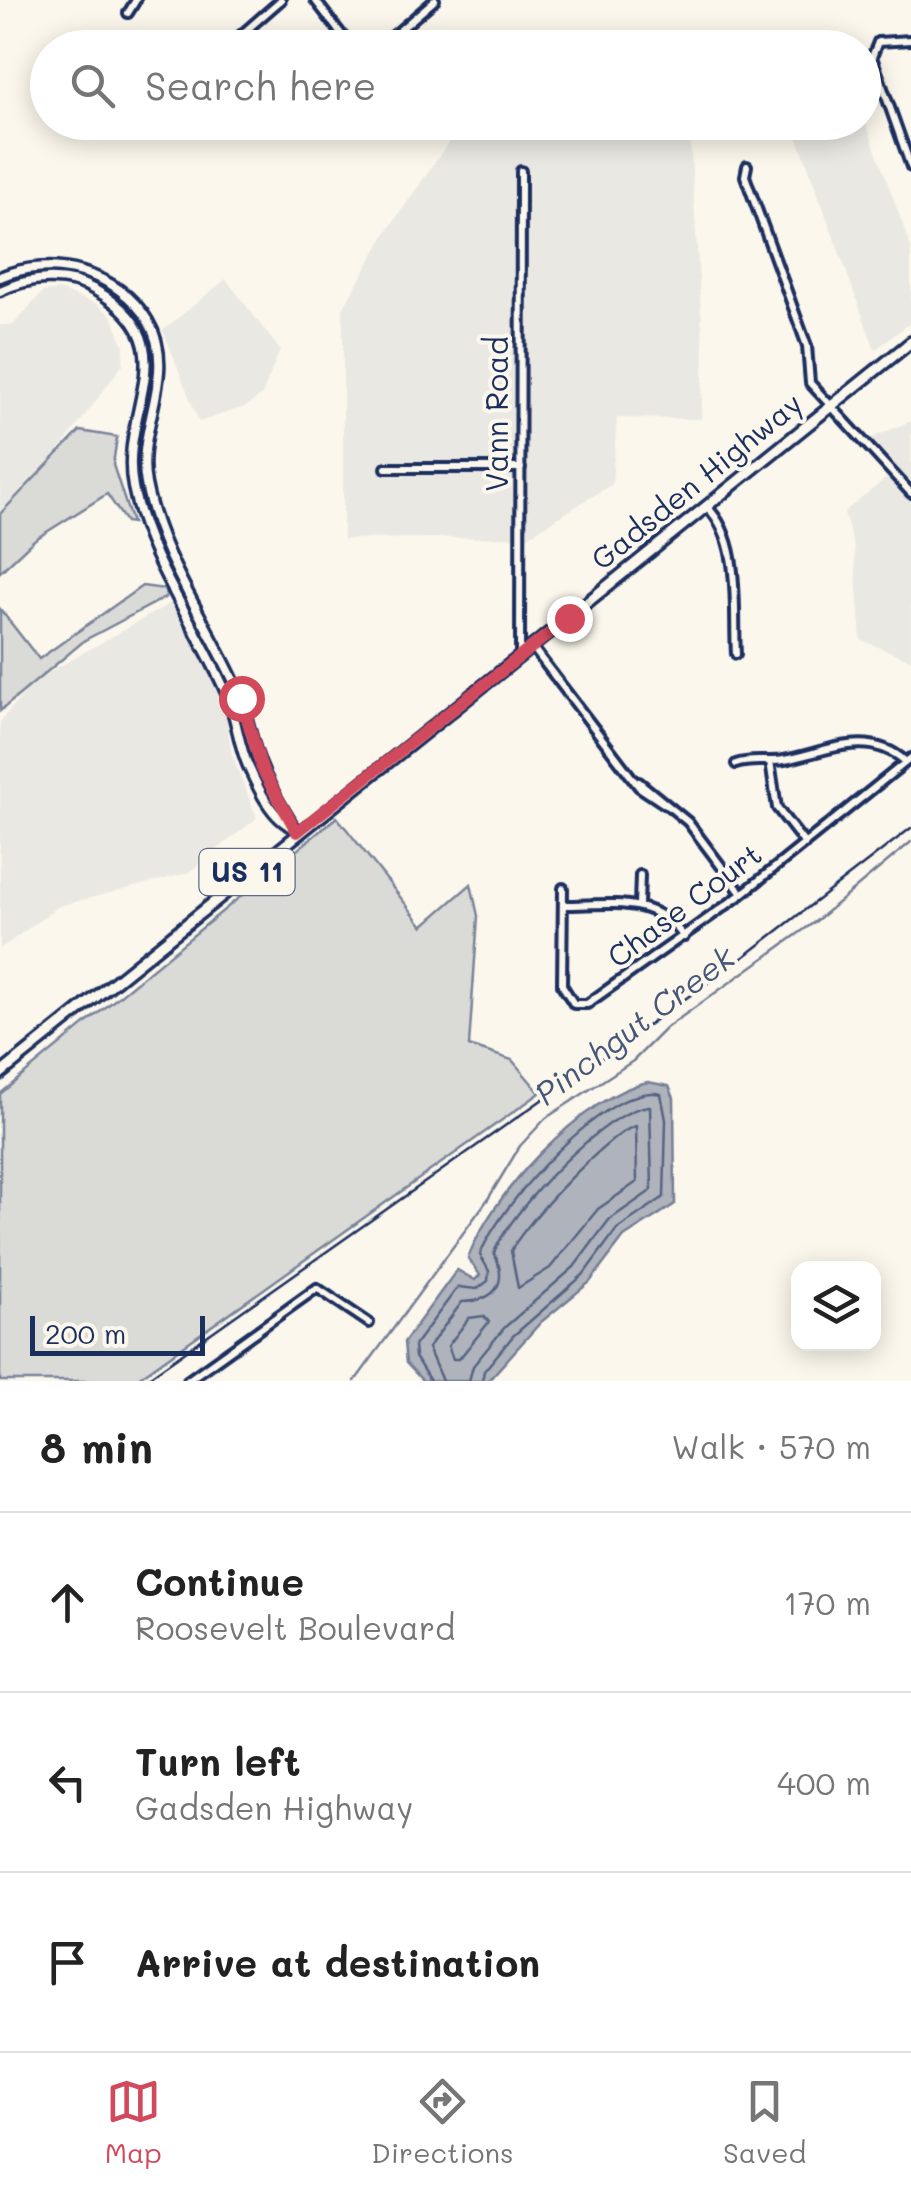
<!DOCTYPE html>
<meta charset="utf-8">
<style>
:root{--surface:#fff;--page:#f2f2f2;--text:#222;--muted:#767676;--line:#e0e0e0;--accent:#d1495b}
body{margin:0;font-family:Mali,sans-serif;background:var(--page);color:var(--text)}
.controls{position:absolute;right:30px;bottom:30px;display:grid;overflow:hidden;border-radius:20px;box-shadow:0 5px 25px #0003}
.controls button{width:90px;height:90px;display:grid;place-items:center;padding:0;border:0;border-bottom:2px solid var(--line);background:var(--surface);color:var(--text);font:50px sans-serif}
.scale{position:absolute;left:30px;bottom:25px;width:175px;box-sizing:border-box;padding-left:10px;border:5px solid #1b2f5e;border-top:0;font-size:28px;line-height:35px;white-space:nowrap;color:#1b2f5e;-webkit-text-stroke:8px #fbf7ec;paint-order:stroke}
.stop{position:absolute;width:30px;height:30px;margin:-22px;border:8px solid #d1495b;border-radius:50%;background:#fff}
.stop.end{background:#d1495b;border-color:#fff;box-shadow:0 2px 10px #0008}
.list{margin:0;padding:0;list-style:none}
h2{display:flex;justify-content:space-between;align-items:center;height:130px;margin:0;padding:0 40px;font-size:42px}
h2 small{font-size:32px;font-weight:400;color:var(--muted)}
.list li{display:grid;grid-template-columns:65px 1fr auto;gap:30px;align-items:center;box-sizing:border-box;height:180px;padding:0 40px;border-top:2px solid var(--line)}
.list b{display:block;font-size:38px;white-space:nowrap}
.list p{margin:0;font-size:32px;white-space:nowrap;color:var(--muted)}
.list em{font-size:32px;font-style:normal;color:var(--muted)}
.icon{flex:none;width:55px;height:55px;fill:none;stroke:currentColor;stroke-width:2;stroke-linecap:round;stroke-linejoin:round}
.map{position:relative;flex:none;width:911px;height:1381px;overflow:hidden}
.search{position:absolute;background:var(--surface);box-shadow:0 5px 25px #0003;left:30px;right:30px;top:30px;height:110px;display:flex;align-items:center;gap:25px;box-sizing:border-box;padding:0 35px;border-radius:55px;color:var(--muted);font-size:38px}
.sheet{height:670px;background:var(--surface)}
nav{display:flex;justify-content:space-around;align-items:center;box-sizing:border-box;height:140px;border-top:2px solid var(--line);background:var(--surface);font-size:28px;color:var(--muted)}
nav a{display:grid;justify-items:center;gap:5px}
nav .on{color:var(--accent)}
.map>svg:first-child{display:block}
.built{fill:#eae8e2}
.green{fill:#dadad7;stroke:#7a849a;stroke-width:2.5}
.water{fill:#afb3bb;stroke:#747e96;stroke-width:2.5}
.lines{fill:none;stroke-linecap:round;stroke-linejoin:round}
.shore{stroke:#566483;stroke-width:2.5}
.stream{stroke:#747e96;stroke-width:2.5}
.minor-casing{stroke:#1b2f5e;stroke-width:14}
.tertiary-casing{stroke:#1b2f5e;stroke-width:15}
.primary-casing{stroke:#1b2f5e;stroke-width:16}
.minor{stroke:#fbf7ec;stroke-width:6}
.tertiary{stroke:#fbf7ec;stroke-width:8}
.primary{stroke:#fbf7ec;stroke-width:9}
.rail{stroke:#1b2f5e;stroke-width:2.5}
.route{stroke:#d1495b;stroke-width:12}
.labels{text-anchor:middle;stroke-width:8;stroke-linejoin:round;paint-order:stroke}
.shield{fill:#fbf7ec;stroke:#5e6b89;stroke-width:2.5}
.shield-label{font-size:28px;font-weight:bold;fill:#1b2f5e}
.street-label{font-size:30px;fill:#1b2f5e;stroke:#fbf7ec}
.water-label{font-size:32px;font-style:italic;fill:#47577a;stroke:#fbf7ec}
</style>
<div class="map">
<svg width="911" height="1381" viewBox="0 0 911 1381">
<rect width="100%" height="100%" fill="#fbf7ec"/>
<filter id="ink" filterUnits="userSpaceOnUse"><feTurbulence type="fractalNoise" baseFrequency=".01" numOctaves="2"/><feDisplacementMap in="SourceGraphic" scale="20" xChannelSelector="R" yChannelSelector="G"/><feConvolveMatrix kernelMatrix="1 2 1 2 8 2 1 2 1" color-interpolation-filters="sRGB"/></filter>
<g filter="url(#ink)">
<path class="built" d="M864,118L911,247V322L875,350L797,136L809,129L807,123L864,122Z
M462,123H689L704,358L701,419L617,418L612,484L527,537L343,539V309L386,233Z
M226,279L280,350L262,395L247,406L199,422L163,330Z
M59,290L97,304L112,316L124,346L123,364L32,487L0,515V325H13L43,292Z
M911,421V660L861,640L854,548L844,512L894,472L869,439Z
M174,601L224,705L232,755L257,818L188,873L59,906L0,949V722L34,681Z"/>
<path class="green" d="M80,431L117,437L113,465L132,523L126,522L107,494L34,540L0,572V514Z
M142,586L165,589L166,597L85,640L0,711V609L39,659Z
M337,817L423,926L471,884L478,916L469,1046L512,1060L540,1093L134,1381H0V1094Z"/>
<path class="water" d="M648,1082L669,1086L674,1098L675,1204L624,1237L590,1282L541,1322L488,1381H423L406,1363L404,1342L457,1270L475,1280L480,1275L468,1258C491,1195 581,1097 648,1082Z"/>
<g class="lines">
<path class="shore" d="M636,1126L637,1182L598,1209L550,1268L518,1288L511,1251C523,1225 611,1131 636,1126Z
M484,1316L489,1322L459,1359H453L448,1346L469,1318Z
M430,1381L415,1357L414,1346L458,1287L477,1289L488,1281L489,1271L480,1255C497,1209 607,1081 661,1094L666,1120L664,1197L617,1229L583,1275L513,1336L484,1371L482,1381
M442,1381L428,1348L462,1302C495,1301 509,1284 494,1253C509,1212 607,1108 650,1106L652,1190L609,1220L574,1267L505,1327L473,1366L469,1381"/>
<path class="stream" d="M355,1381L488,1199L520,1146L546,1118L633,1061L666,1028L816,921L911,842"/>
<g class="minor-casing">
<path id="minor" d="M315,0L352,48
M128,13L136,0
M911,40L878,42L872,57L911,167
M233,42L281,0
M379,48L435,0
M747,166L745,176L807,346L810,383L911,493
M386,468H521
M707,507C742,541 733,608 736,654
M533,648L639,787L666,805
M520,657L521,171
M770,761L777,808L805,844
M736,764C751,758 768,763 784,760C827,752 868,728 906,762
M639,782L688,822L742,894
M563,888L562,985L574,1004H587L742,894L911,758
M564,905C611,905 654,895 684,937
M639,905L640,875
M187,1381L317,1288L369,1323"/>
</g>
<g class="tertiary-casing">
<path id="tertiary" d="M0,277C51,255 118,271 148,321C179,373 135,429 146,484C160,556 206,620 236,686C245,707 249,730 256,752C265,780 282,808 297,832
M0,291C30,277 65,273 95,290C191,344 118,408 133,487C147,560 198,627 227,695C237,719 238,745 249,768C258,788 272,819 293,827"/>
</g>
<g class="primary-casing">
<path id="primary" d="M0,1074L911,342"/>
</g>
<use href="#minor" class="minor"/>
<use href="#tertiary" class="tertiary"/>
<use href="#primary" class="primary"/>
<path class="rail" d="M143,1381L736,963L911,828"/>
</g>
</g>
<g class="lines" filter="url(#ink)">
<path class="route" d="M241,698L262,769L297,832L569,618"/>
</g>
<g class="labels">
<rect class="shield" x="199.5" y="849" width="95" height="46" rx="8"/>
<g class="shield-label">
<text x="247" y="882">US 11</text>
</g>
<g class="street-label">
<text transform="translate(498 414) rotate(-90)" y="10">Vann Road</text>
<text transform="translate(697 482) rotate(-39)" y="10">Gadsden Highway</text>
<text transform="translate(685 906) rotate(-37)" y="10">Chase Court</text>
</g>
<g class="water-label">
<text transform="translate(635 1026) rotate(-37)" y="11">Pinchgut Creek</text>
</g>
</g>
</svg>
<div class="controls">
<button><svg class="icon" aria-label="layers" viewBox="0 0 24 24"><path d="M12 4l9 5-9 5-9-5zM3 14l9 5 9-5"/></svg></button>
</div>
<div class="scale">200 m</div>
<div class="stop" style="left:241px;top:698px"></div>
<div class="stop end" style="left:569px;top:618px"></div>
<div class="search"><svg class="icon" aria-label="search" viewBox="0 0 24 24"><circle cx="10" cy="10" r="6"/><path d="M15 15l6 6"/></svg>Search here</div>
</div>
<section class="sheet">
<h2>8 min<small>Walk · 570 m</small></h2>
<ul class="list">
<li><svg class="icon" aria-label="ahead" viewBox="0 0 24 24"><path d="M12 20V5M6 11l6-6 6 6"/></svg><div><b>Continue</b><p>Roosevelt Boulevard</p></div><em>170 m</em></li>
<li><svg class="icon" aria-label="left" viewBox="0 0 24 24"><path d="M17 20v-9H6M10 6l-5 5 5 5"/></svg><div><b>Turn left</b><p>Gadsden Highway</p></div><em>400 m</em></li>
<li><svg class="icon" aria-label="arrive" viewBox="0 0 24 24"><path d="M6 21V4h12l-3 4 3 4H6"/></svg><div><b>Arrive at destination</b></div></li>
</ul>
</section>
<nav>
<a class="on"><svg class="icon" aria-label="map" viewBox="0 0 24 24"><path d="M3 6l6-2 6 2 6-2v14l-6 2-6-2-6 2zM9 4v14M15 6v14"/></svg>Map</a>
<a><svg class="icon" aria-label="directions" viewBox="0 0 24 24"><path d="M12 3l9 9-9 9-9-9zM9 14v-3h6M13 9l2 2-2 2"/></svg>Directions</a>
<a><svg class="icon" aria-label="saved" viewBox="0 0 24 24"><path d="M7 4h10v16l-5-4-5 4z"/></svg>Saved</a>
</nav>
